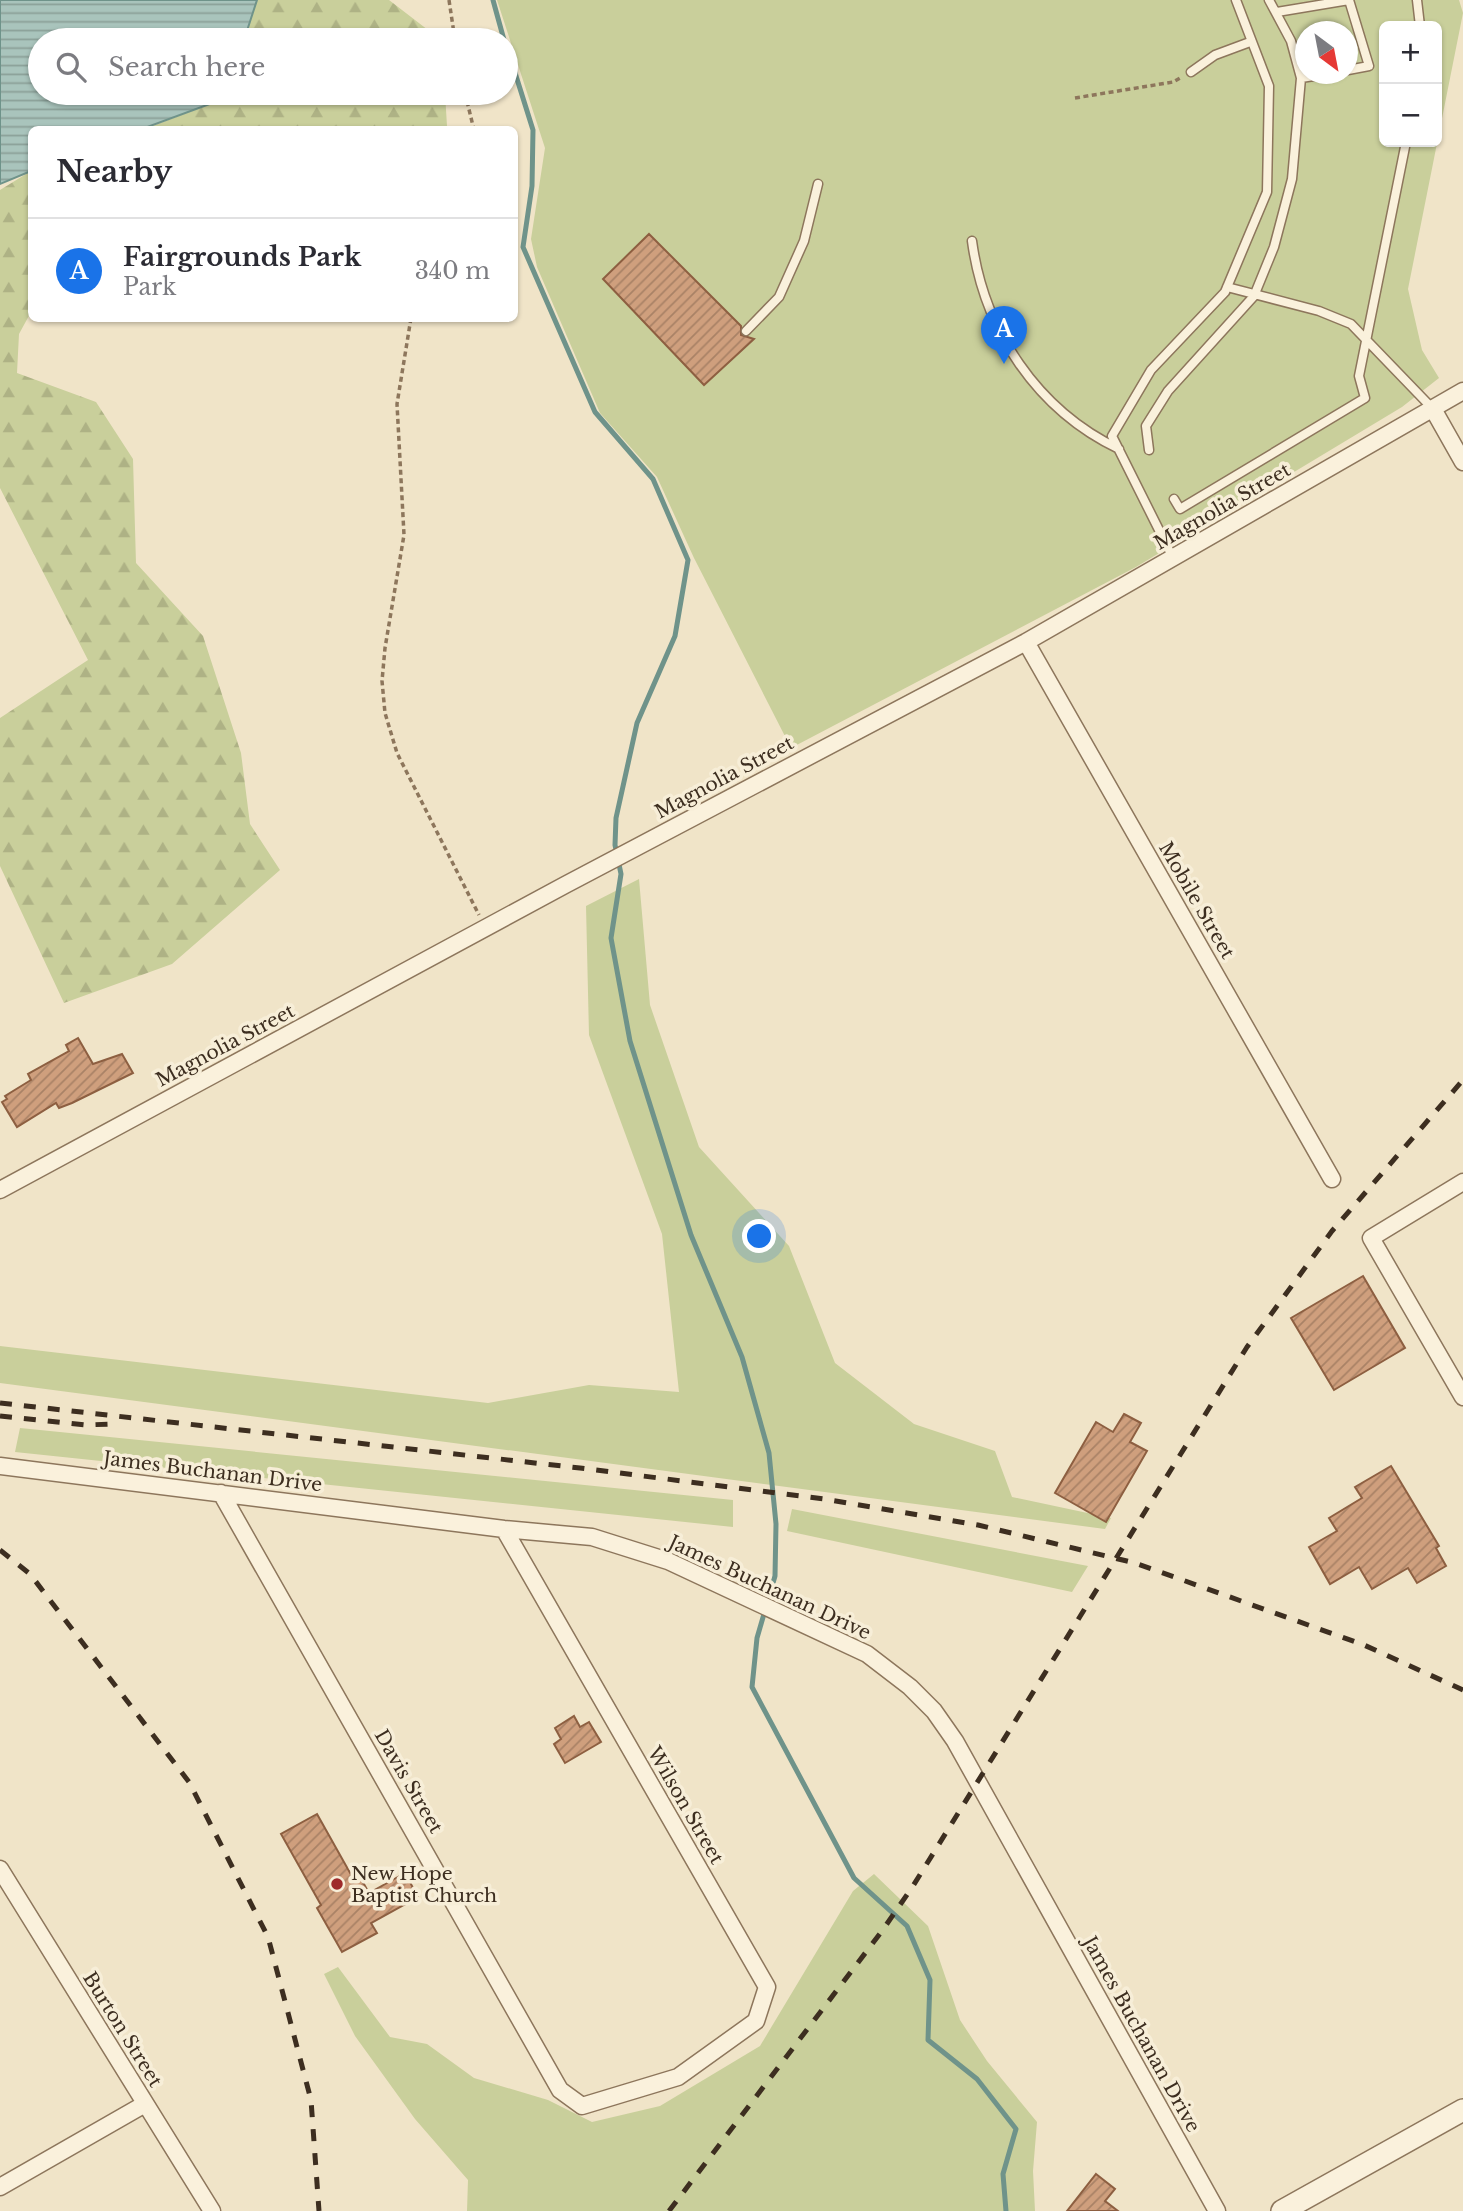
<!DOCTYPE html>
<meta charset="utf-8">
<style>
:root{--surface:#fff;--page:#f7f7f7;--text:#2b2b33;--muted:#7c7c81;--line:#e1e1e2;--accent:#1a73e8}
body{margin:0;font-family:"Libre Baskerville",serif;background:var(--page);color:var(--text)}
.controls{position:absolute;right:21px;top:21px;display:grid;overflow:hidden;border-radius:10px;box-shadow:0 2px 5px #0004}
.controls button{width:63px;height:63px;display:grid;place-items:center;padding:0;border:0;border-bottom:2px solid var(--line);background:var(--surface);color:var(--text);font:35px sans-serif}
.compass{position:absolute;left:1295px;top:21px;width:63px;height:63px;border-radius:50%;background:var(--surface);box-shadow:0 2px 5px #0004;rotate:148deg}
.you{position:absolute;left:760px;top:1237px;width:24px;height:24px;margin:-18px;border:5px solid #fff;border-radius:50%;background:#1a73e8;box-shadow:0 0 0 10px #1a73e833}
.badge{display:grid;place-items:center;width:46px;height:46px;border-radius:50%;background:var(--accent);color:#fff;font-size:23px;font-weight:700}
.pin{position:absolute;translate:-50% -58px;filter:drop-shadow(0 2px 4px #0008)}
.pin::after{content:'';position:absolute;top:37px;width:24px;height:21px;background:inherit;clip-path:polygon(0 0,100% 0,50% 100%)}
.list{margin:0;padding:0;list-style:none}
h2{display:flex;justify-content:space-between;align-items:center;height:91px;margin:0;padding:0 28px;font-size:30px}
h2 small{font-size:23px;font-weight:400;color:var(--muted)}
.list li{display:grid;grid-template-columns:46px 1fr auto;gap:21px;align-items:center;box-sizing:border-box;height:105px;padding:0 28px;border-top:2px solid var(--line)}
.list b{display:block;font-size:26px;white-space:nowrap}
.list p{margin:0;font-size:23px;white-space:nowrap;color:var(--muted)}
.list em{font-size:23px;font-style:normal;color:var(--muted)}
.icon{flex:none;width:38px;height:38px;fill:none;stroke:currentColor;stroke-width:2;stroke-linecap:round;stroke-linejoin:round}
.map{position:relative;flex:none;width:1463px;height:2211px;overflow:hidden}
.search{position:absolute;background:var(--surface);box-shadow:0 2px 5px #0004;left:28px;top:28px;width:490px;height:77px;display:flex;align-items:center;gap:18px;box-sizing:border-box;padding:0 24px;border-radius:38px;color:var(--muted);font-size:26px}
.panel{position:absolute;background:var(--surface);box-shadow:0 2px 5px #0004;left:28px;top:126px;width:490px;height:196px;border-radius:10px}
.map>svg:first-child{display:block}
.green{fill:#c9cf9b;fill-rule:evenodd}
.forest{fill:url(#forest-firs)}
.water{fill:url(#water-rules);stroke:#6f938a;stroke-width:2}
.lines{fill:none;stroke-linecap:round;stroke-linejoin:round}
.stream{stroke:#6f938a;stroke-width:5}
.building{fill:url(#building-hatch);stroke:#8d5f41;stroke-width:2}
.service-casing{stroke:#8d765c;stroke-width:11}
.minor-casing{stroke:#8d765c;stroke-width:19}
.tertiary-casing{stroke:#8d765c;stroke-width:24}
.path{stroke:#8d765c;stroke-width:3.5;stroke-dasharray:5 3.5;stroke-linecap:butt}
.service{stroke:#faf1dc;stroke-width:8}
.minor{stroke:#faf1dc;stroke-width:16}
.tertiary{stroke:#faf1dc;stroke-width:21}
.rail{stroke:#3d2e20;stroke-width:5;stroke-dasharray:12 12;stroke-linecap:butt}
.poi-dot{fill:#9e2a2b;stroke:#f7eed8;stroke-width:2.5}
.labels{text-anchor:middle;stroke-width:7;stroke-linejoin:round;paint-order:stroke}
.street-label{font-size:19px;fill:#3d2e20;stroke:#f7eed8}
.poi-label{font-size:19px;fill:#3d2e20;stroke:#f7eed8;text-anchor:start}
</style>
<div class="map">
<svg width="1463" height="2211" viewBox="0 0 1463 2211">
<defs>
<pattern id="forest-firs" width="22" height="20" patternUnits="userSpaceOnUse" patternTransform="scale(1.75)"><rect width="22" height="20" fill="#c9cf9b"/><path d="M5 1l3.5 6h-7zM16 11l3.5 6h-7z" fill="#aeb285"/></pattern>
<pattern id="water-rules" width="6" height="5" patternUnits="userSpaceOnUse" patternTransform="scale(1.75)"><rect width="6" height="5" fill="#a9c4bc"/><path d="M0 2.5h6" fill="none" stroke="#8ba098"/></pattern>
<pattern id="building-hatch" width="6" height="6" patternUnits="userSpaceOnUse" patternTransform="scale(1.75)"><rect width="6" height="6" fill="#cf9f7d"/><path d="M-1 1l2-2M0 6l6-6M5 7l2-2" fill="none" stroke="#a98266"/></pattern>
</defs>
<rect width="100%" height="100%" fill="#f0e4c8"/>
<path class="green" d="M497,0H1459L1463,13L1408,289L1422,350L1439,378L1402,407L1136,567L791,748L694,558L657,477L600,413L537,267L531,239L545,148ZM1384,26H1437V142H1384ZM1306,32H1348V74H1306Z
M639,879L650,1005L699,1147L789,1246L835,1363L914,1424L995,1451L1012,1497L1111,1518L1105,1529L0,1383V1346L488,1403L589,1385L679,1392L662,1234L589,1035L586,906Z
M20,1428L733,1500V1527L15,1452Z
M792,1509L1088,1566L1072,1592L787,1531Z
M874,1874L928,1926L960,2020L987,2061L1037,2122L1033,2171L1035,2211H467L468,2180L415,2119L355,2036L324,1974L338,1967L390,2037L427,2044L474,2078L548,2100L592,2122L660,2106L760,2046L853,1891Z"/>
<path class="forest" d="M257,0H389L441,40H244Z
M228,93H445L447,126L432,130H142L226,98Z
M31,171V312L19,334L17,373L96,402L133,459L136,563L203,636L241,753L250,824L280,870L172,964L64,1003L0,866V718L88,660L0,488V190Z"/>
<path class="water" d="M0,0H257L244,40H40V93H228L226,98L142,129L32,130L31,171L0,184Z"/>
<g class="lines">
<path class="stream" d="M493,0L504,40
M506,44L533,130L532,186L523,247L595,412L653,479L688,560L675,636L637,723L616,818L615,845L621,874L611,938L630,1041L691,1235L742,1357L769,1453L776,1524L775,1576L757,1638L752,1687L854,1878L907,1926L930,1980L928,2040L977,2079L1016,2129L1003,2174L1006,2211"/>
</g>
<path class="building" d="M649,234L741,326V335L754,339L704,385L603,279Z
M78,1038L93,1064L122,1054L133,1073L72,1103L59,1108L56,1103L17,1127L2,1102L7,1099L5,1096L31,1080L28,1074L69,1051L66,1045Z
M1363,1276L1405,1348L1334,1390L1291,1318Z
M1124,1414L1141,1423L1130,1442L1147,1451L1106,1522L1055,1493L1096,1422L1113,1432Z
M1391,1466L1439,1546L1436,1548L1446,1566L1417,1583L1408,1568L1372,1589L1359,1567L1330,1584L1309,1547L1337,1531L1329,1518L1362,1498L1355,1487Z
M574,1716L580,1727L589,1722L601,1742L565,1763L554,1744L561,1739L555,1728Z
M317,1814L354,1880L360,1877L369,1893L405,1873L418,1897L371,1923L377,1933L342,1952L317,1908L321,1905L281,1834Z
M1096,2174L1115,2189L1105,2201L1118,2211H1067Z"/>
<g class="lines">
<g class="service-casing">
<path id="service" d="M1417,0L1420,26
M1277,12L1349,0L1369,66L1348,70
M1191,72L1215,55L1250,42
M1301,78L1327,74
M972,241C984,330 1037,410 1119,449
M1227,287L1319,311L1351,324L1433,409
M746,331L779,297L804,241L818,184
M1149,450L1146,426L1168,391L1254,296L1274,247L1292,179L1301,78L1291,41L1269,0
M1174,499L1180,509L1365,398L1359,376L1406,142
M1173,558L1112,436L1151,370L1225,292L1267,192L1269,86L1236,0"/>
</g>
<g class="minor-casing">
<path id="minor" d="M1433,409L1463,462
M1026,642L1332,1179
M1463,1182L1371,1238L1463,1397
M0,1190L565,885L1026,642L1463,391
M0,1466L504,1529L592,1537L668,1561L867,1654L910,1687L934,1711L955,1741L1217,2211
M221,1493L560,2090L582,2106L678,2077L756,2021L767,1987L504,1529
M0,1869L212,2211
M0,2187L145,2104"/>
</g>
<g class="tertiary-casing">
<path id="tertiary" d="M1282,2211L1463,2110"/>
</g>
<path class="path" d="M449,0L455,40
M465,93L474,130
M1075,98L1173,82L1180,78
M411,318L397,404L404,535L385,648L382,681L385,713L397,753L479,915"/>
<use href="#service" class="service"/>
<use href="#minor" class="minor"/>
<use href="#tertiary" class="tertiary"/>
<path class="rail" d="M0,1403L580,1468L824,1499L978,1525L1135,1563L1364,1645L1463,1690
M0,1416L85,1425L113,1424
M0,1550L30,1574L189,1782L268,1937L311,2100L319,2211
M669,2211L882,1931L913,1886L1247,1347L1332,1231L1463,1080"/>
</g>
<circle class="poi-dot" cx="337" cy="1884" r="7"/>
<g class="labels">
<g class="street-label">
<text transform="translate(1222 506) rotate(-30)" y="7">Magnolia Street</text>
<text transform="translate(724 777) rotate(-28)" y="7">Magnolia Street</text>
<text transform="translate(1197 900) rotate(60)" y="7">Mobile Street</text>
<text transform="translate(225 1045) rotate(-28)" y="7">Magnolia Street</text>
<text transform="translate(213 1471) rotate(7)" y="7">James Buchanan Drive</text>
<text transform="translate(770 1587) rotate(25)" y="7">James Buchanan Drive</text>
<text transform="translate(409 1781) rotate(60)" y="7">Davis Street</text>
<text transform="translate(686 1805) rotate(60)" y="7">Wilson Street</text>
<text transform="translate(123 2029) rotate(58)" y="7">Burton Street</text>
<text transform="translate(1142 2034) rotate(61)" y="7">James Buchanan Drive</text>
</g>
<g class="poi-label">
<text x="351" y="1880">New Hope<tspan x="351" dy="22">Baptist Church</tspan></text>
</g>
</g>
</svg>
<div class="controls">
<button>+</button>
<button>−</button>
</div>
<svg class="compass" viewBox="-18 -18 36 36"><path d="M0-13l5 13h-10z" fill="#e53935"/><path d="M0 13l5-13h-10z" fill="#7c7c81"/></svg>
<div class="you"></div>
<div class="pin badge" style="left:1004px;top:364px">A</div>
<div class="search"><svg class="icon" aria-label="search" viewBox="0 0 24 24"><circle cx="10" cy="10" r="6"/><path d="M15 15l6 6"/></svg>Search here</div>
<section class="panel">
<h2>Nearby<small></small></h2>
<ul class="list">
<li><span class="badge">A</span><div><b>Fairgrounds Park</b><p>Park</p></div><em>340 m</em></li>
</ul>
</section>
</div>
